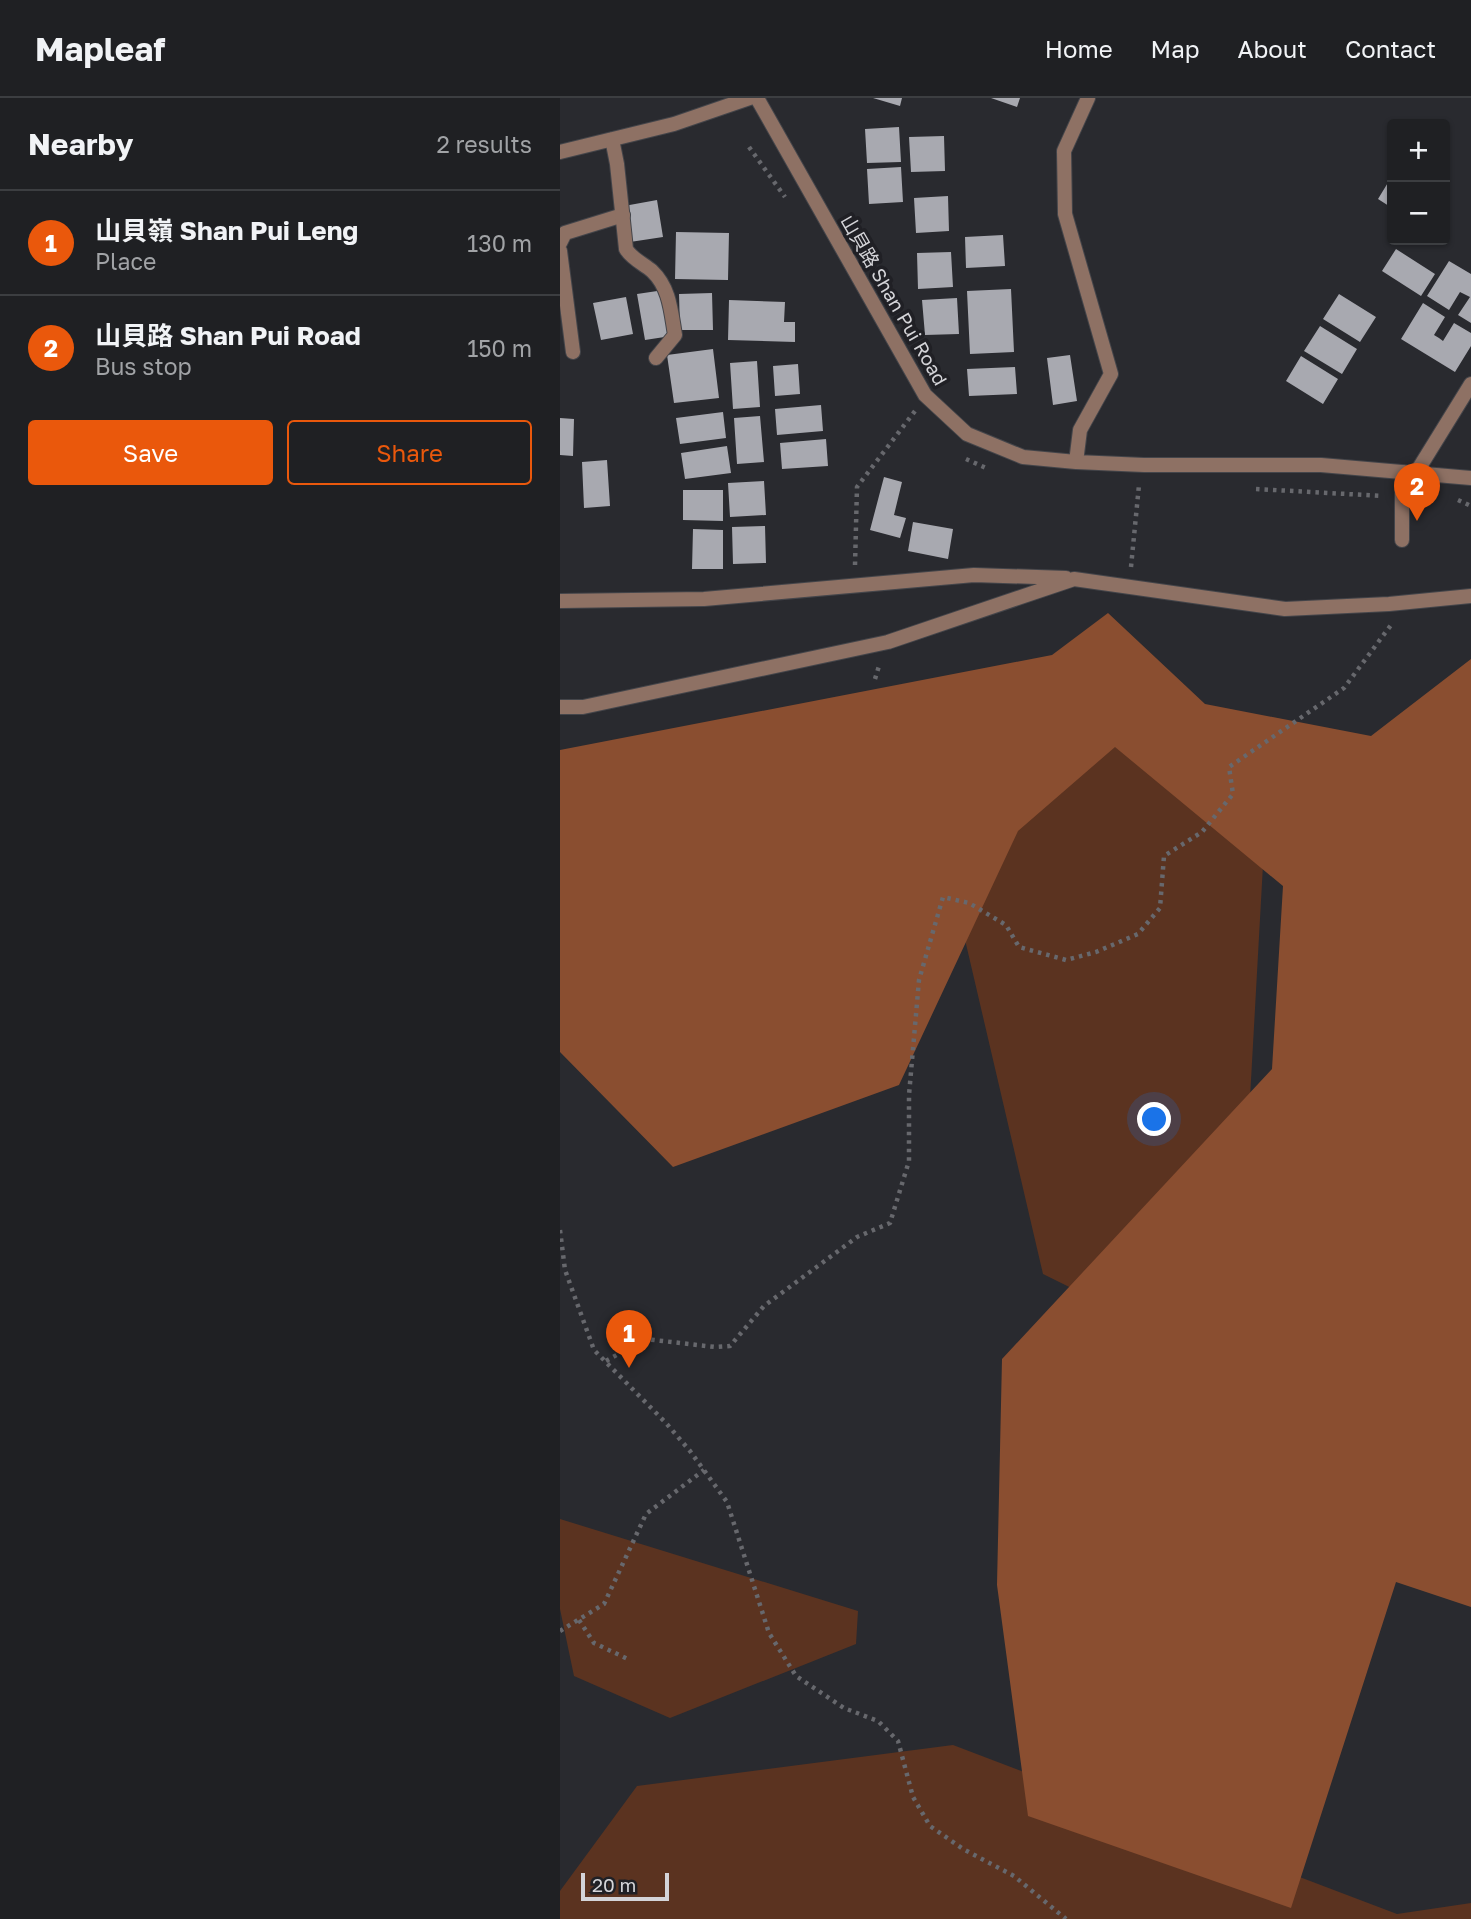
<!DOCTYPE html>
<meta charset="utf-8">
<style>
:root{--surface:#1f2023;--page:#2c2d30;--text:#f1f3f6;--muted:#a1a3a6;--line:#3c3e41;--accent:#ea580c}
body{margin:0;font-family:"Golos Text","Noto Sans TC",sans-serif;background:var(--page);color:var(--text)}
.controls{position:absolute;right:21px;top:21px;display:grid;overflow:hidden;border-radius:7px;box-shadow:0 2px 5px #0004}
.controls button{width:63px;height:63px;display:grid;place-items:center;padding:0;border:0;border-bottom:2px solid var(--line);background:var(--surface);color:var(--text);font:35px sans-serif}
.scale{position:absolute;left:21px;bottom:18px;width:88px;box-sizing:border-box;padding-left:7px;border:4px solid #d4d4d8;border-top:0;font-size:19px;line-height:24px;white-space:nowrap;color:#d4d4d8;-webkit-text-stroke:5px #202025;paint-order:stroke}
.you{position:absolute;left:595px;top:1022px;width:24px;height:24px;margin:-18px;border:5px solid #fff;border-radius:50%;background:#1a73e8;box-shadow:0 0 0 10px #1a73e833}
.badge{display:grid;place-items:center;width:46px;height:46px;border-radius:50%;background:var(--accent);color:#fff;font-size:23px;font-weight:700}
.pin{position:absolute;translate:-50% -58px;filter:drop-shadow(0 2px 4px #0008)}
.pin::after{content:'';position:absolute;top:37px;width:24px;height:21px;background:inherit;clip-path:polygon(0 0,100% 0,50% 100%)}
.list{margin:0;padding:0;list-style:none}
h2{display:flex;justify-content:space-between;align-items:center;height:91px;margin:0;padding:0 28px;font-size:30px}
h2 small{font-size:23px;font-weight:400;color:var(--muted)}
.list li{display:grid;grid-template-columns:46px 1fr auto;gap:21px;align-items:center;box-sizing:border-box;height:105px;padding:0 28px;border-top:2px solid var(--line)}
.list b{display:block;font-size:26px;white-space:nowrap}
.list p{margin:0;font-size:23px;white-space:nowrap;color:var(--muted)}
.list em{font-size:23px;font-style:normal;color:var(--muted)}
.actions{display:flex;gap:14px;padding:21px 28px}
.actions a{flex:1;padding:16px 0;border:2px solid var(--accent);border-radius:7px;text-align:center;font-size:24px;color:var(--accent)}
.actions .main{background:var(--accent);color:#fff}
.map{position:relative;flex:none;width:911px;height:1821px;overflow:hidden}
header{display:flex;align-items:center;gap:42px;box-sizing:border-box;height:98px;padding:0 35px;background:var(--surface);border-bottom:2px solid var(--line)}
header strong{font-size:33px}
nav{display:flex;gap:38px;margin-inline-start:auto;font-size:24px}
main{display:flex}
aside{flex:1;background:var(--surface)}
.map>svg:first-child{display:block}
.green{fill:#5b3320}
.forest{fill:#8a4e30}
.building{fill:#a8a9b0}
.lines{fill:none;stroke-linecap:round;stroke-linejoin:round}
.lane-casing{stroke:#44454a;stroke-width:16}
.street-casing{stroke:#44454a;stroke-width:16}
.path{stroke:#67686d;stroke-width:4.5;stroke-dasharray:3.5 5;stroke-linecap:butt}
.lane{stroke:#8e7164;stroke-width:14}
.street{stroke:#8e7164;stroke-width:14}
.labels{text-anchor:middle;stroke-width:7;stroke-linejoin:round;paint-order:stroke}
.street-label{font-size:19px;fill:#d4d4d8;stroke:#202025}
</style>
<header>
<strong>Mapleaf</strong>
<nav><a>Home</a><a>Map</a><a>About</a><a>Contact</a></nav>
</header>
<main>
<aside>
<h2>Nearby<small>2 results</small></h2>
<ul class="list">
<li><span class="badge">1</span><div><b>山貝嶺 Shan Pui Leng</b><p>Place</p></div><em>130 m</em></li>
<li><span class="badge">2</span><div><b>山貝路 Shan Pui Road</b><p>Bus stop</p></div><em>150 m</em></li>
</ul>
<div class="actions"><a class="main">Save</a><a>Share</a></div>
</aside>
<div class="map">
<svg width="911" height="1821" viewBox="0 0 911 1821">
<rect width="100%" height="100%" fill="#292a2f"/>
<path class="green" d="M574,626L704,749L686,1072L574,1221L483,1176L375,713Z
M0,1421L298,1513L296,1546L110,1620L14,1578L0,1511Z
M393,1647L837,1816L911,1805V1821H0V1793L77,1688Z"/>
<path class="forest" d="M548,515L645,606L811,638L911,561V1509L836,1484L731,1810L468,1718L437,1487L442,1261L712,971L723,788L555,649L458,733L339,987L113,1069L0,954V652L492,557Z"/>
<path class="building" d="M313,0H342L340,8Z
M431,0H460L457,9Z
M339,29L341,64L307,65L305,31Z
M384,38L385,73L351,74L349,39Z
M341,69L343,104L309,106L307,71Z
M832,78V110L818,101Z
M388,98L389,133L356,135L354,100Z
M97,102L103,139L70,144L64,108Z
M116,134L169,135L168,182L115,181Z
M443,137L445,168L406,170L405,139Z
M836,151L875,176L861,198L822,173Z
M391,154L393,189L358,191L357,155Z
M889,163L911,176V225L898,217L910,199L900,194L889,212L867,198Z
M451,191L454,254L410,256L407,193Z
M104,192L111,238L85,242L77,196Z
M152,195L153,232H120L119,196Z
M779,196L816,219L800,244L763,221Z
M66,199L73,236L41,242L33,205Z
M397,200L399,236L365,237L362,202Z
M169,202L225,204L224,224H235V244L168,242Z
M863,205L885,219L874,237L879,240L883,243L894,225L911,235V248L895,274L841,241Z
M760,228L797,251L782,276L744,253Z
M153,251L159,300L114,305L107,257Z
M510,257L517,303L493,307L487,260Z
M741,258L778,281L763,306L726,283Z
M197,263L200,309L173,311L170,265Z
M238,266L240,296L215,298L213,268Z
M455,269L457,296L409,298L407,271Z
M261,307L263,333L217,337L215,311Z
M163,314L166,340L120,346L116,320Z
M200,318L204,364L177,366L174,320Z
M0,320L14,321L13,358L0,357Z
M266,341L268,368L222,371L220,345Z
M167,348L171,375L125,381L121,355Z
M47,362L50,408L24,410L22,364Z
M324,379L342,384L334,417L346,420L340,440L310,432Z
M204,383L206,417L170,419L168,385Z
M123,392H163V423L123,422Z
M353,424L393,431L388,461L348,453Z
M205,428L206,465L173,466L172,429Z
M133,431L163,432V471H132Z"/>
<g class="lines">
<g class="lane-casing">
<path id="lane" d="M0,145L5,135L63,117
M0,153L13,254
M842,374V442
M856,375L911,286"/>
</g>
<g class="street-casing">
<path id="street" d="M197,0L365,297L407,336L463,359L516,364L584,367H761L911,380
M52,41L57,66L66,151C72,161 84,166 92,173C110,190 111,214 115,237L96,260
M0,54L114,26L190,0
M516,364L520,332L551,276L505,116L504,53L528,0
M0,503L144,501L414,477L506,480
M0,609H23L328,544L514,481L725,511L829,506L911,498"/>
</g>
<path class="path" d="M189,49L225,99
M406,361L426,370
M696,391L823,398
M898,402L911,408
M295,467L297,389L355,313
M571,469L579,387
M315,581L319,568
M0,1132L5,1172L34,1252L106,1325L130,1353L167,1404L209,1535L236,1578L284,1610L318,1623L338,1643L353,1699L370,1728L403,1751L454,1778L506,1821
M46,1263L85,1241L155,1249L170,1248L204,1208L297,1139L330,1125L349,1063V997L359,882L383,799L409,805L446,827L459,849L506,862L536,854L578,836L600,810L604,758L642,734L673,696L669,669L784,590L831,527
M19,1522L34,1545L70,1562
M0,1533L44,1506L86,1416L144,1372"/>
<use href="#lane" class="lane"/>
<use href="#street" class="street"/>
</g>
<g class="labels">
<g class="street-label">
<text transform="translate(334 202) rotate(60)" y="7">山貝路 Shan Pui Road</text>
</g>
</g>
</svg>
<div class="controls">
<button>+</button>
<button>−</button>
</div>
<div class="scale">20 m</div>
<div class="you"></div>
<div class="pin badge" style="left:69px;top:1270px">1</div>
<div class="pin badge" style="left:857px;top:423px">2</div>
</div>
</main>
